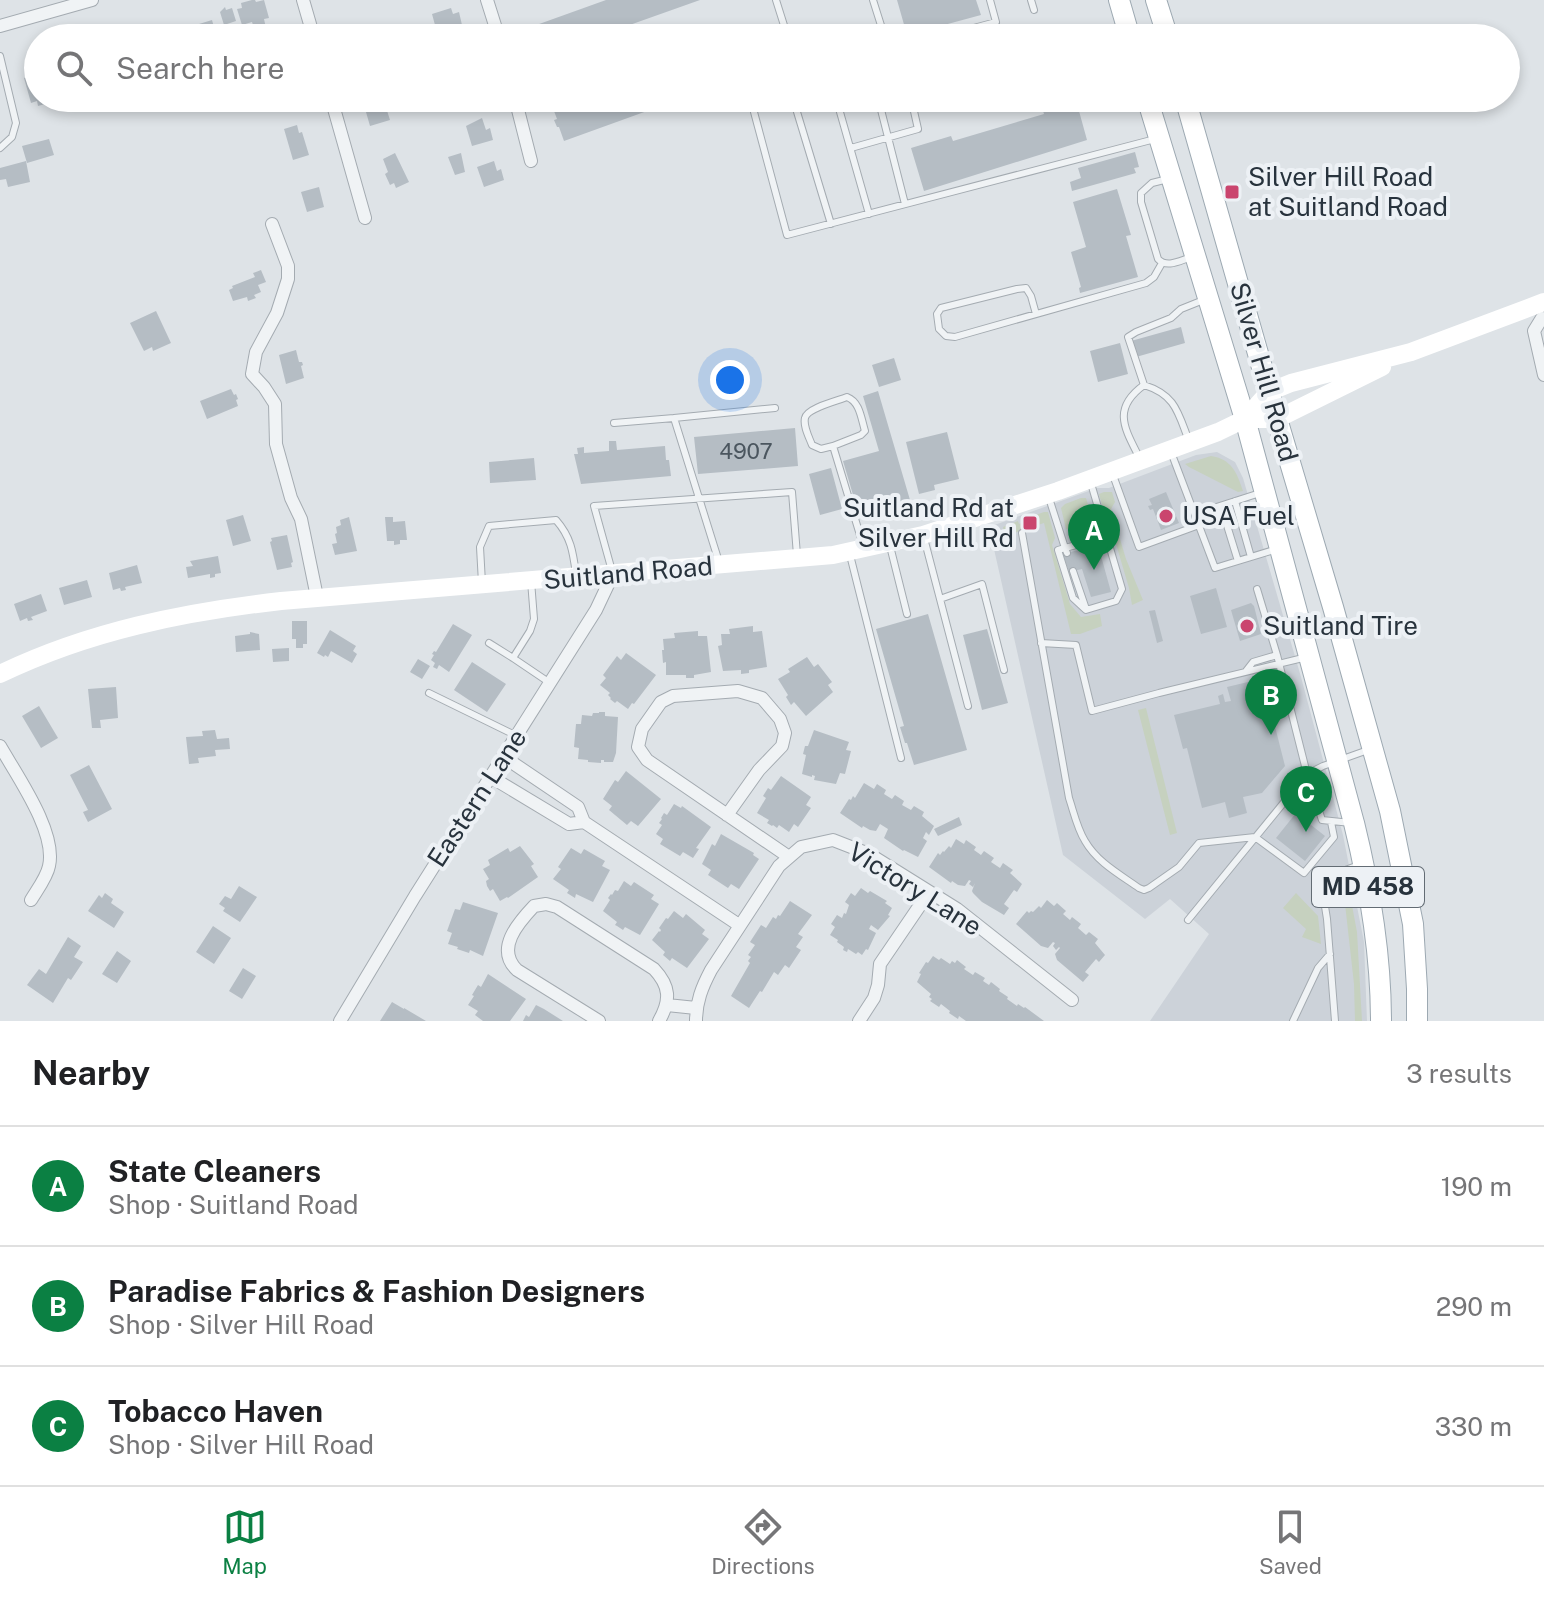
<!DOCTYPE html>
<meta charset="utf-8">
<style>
:root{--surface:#fff;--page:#f6f6f6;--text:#202124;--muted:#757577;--line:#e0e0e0;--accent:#0b8043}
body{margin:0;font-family:"Public Sans",sans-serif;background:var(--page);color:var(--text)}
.you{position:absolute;left:730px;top:380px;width:28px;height:28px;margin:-20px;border:6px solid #fff;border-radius:50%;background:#1a73e8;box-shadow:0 0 0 12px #1a73e833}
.badge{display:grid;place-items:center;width:52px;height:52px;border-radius:50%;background:var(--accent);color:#fff;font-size:26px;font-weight:700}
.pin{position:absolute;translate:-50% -66px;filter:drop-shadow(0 2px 4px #0008)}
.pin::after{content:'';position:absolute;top:42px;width:28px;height:24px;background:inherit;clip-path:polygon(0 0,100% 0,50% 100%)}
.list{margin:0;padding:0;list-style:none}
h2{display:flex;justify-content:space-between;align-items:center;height:104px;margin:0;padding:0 32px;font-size:34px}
h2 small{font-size:26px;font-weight:400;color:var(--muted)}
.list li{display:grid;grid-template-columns:52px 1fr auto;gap:24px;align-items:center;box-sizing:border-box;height:120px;padding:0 32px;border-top:2px solid var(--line)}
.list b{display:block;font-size:30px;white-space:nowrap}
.list p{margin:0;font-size:26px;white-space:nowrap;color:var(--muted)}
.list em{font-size:26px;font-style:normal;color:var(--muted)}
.icon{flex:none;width:44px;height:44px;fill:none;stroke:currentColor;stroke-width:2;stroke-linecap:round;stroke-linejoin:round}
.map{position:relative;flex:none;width:1544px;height:1021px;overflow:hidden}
.search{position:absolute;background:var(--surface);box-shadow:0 4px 12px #0003;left:24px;right:24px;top:24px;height:88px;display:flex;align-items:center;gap:20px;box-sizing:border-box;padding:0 28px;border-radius:44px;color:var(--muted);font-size:30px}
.sheet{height:464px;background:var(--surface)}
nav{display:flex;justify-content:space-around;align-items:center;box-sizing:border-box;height:112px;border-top:2px solid var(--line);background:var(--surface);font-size:22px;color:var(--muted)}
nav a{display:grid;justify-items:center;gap:4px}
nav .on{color:var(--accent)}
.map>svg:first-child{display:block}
.built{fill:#ccd2d9}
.green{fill:#c6d1bf}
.building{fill:#b5bdc4}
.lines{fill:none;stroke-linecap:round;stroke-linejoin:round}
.service-casing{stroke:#a4abb1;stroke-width:8}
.minor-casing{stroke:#a4abb1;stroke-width:14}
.primary-casing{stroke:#9da9b2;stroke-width:22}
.service{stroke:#f0f3f5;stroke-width:6}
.minor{stroke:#f0f3f5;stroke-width:12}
.secondary{stroke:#fff;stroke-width:18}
.primary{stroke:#fff;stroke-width:20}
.poi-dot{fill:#ca456e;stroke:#edf1f5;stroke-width:3}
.labels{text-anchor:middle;stroke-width:8;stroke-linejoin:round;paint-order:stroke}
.number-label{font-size:22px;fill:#4b565f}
.shield{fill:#edf1f5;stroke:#636c74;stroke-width:2}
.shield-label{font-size:24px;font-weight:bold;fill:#28333d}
.poi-label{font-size:26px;fill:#28333d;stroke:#edf1f5;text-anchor:start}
.street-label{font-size:26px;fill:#28333d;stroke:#edf1f5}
</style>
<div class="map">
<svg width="1544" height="1021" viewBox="0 0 1544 1021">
<rect width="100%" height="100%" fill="#dee3e7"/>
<path class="built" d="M1217,452L1235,462L1243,478L1301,677L1343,835L1364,942L1367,1021H1150L1209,934L1170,899L1145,919L1063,855L989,527L1097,488H1109L1196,455Z"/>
<path class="green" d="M1211,456C1231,459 1237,472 1243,491L1238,492L1189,467L1185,464Z
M1104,492H1112L1115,502L1111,509L1126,559L1143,600L1132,605L1129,588L1111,527L1107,523L1099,494Z
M1081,498H1086L1093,521L1066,529L1061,508L1065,504Z
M1044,512H1048L1055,538L1052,545L1070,604L1081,617L1100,614L1102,626L1080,634H1071L1044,523L1005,536L1003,527L1018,521L1019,524L1030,520V517Z
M1146,708L1177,833L1170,835L1138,710Z
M1347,879L1357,932L1362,1021H1355L1354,984L1344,895H1335L1332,892C1333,884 1339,881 1347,879Z
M1296,893L1318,916L1321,944L1302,937L1306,929L1283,908Z"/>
<path class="building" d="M252,0H255L256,2L264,0L269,18L264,19L266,28L255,31L252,22L242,25L237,9L242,8L241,3Z
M606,0H700L593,38H532L528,28Z
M897,0H976L981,15L907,35Z
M225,7L226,10L232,8L236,21L224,25L220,12Z
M451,8L453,14L459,12L462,25L457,26L458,30L438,36L432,14Z
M212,20L217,38H167L166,35L200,26L199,24Z
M38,74V98H43L45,104L38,106L37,101L31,103L24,78Z
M362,98H383L390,120L370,126Z
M592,98H683L564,141L559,127H557L554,120L557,119L554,111Z
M944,98H982V99L947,109Z
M1039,98H1094L1097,106L1079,111L1087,140L924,191L911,148L951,136L953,141L1044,114Z
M482,118L486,130L490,128L493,140L472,146L466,126Z
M297,125L299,133L302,132L309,155L293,160L284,129Z
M49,139L54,155L27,163L22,146Z
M1135,152L1139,167L1134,168L1136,173L1072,191L1070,182L1081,178L1078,168Z
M395,153L409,182L396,188L394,183L390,185L385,174L388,172L383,159Z
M461,153L465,172L455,175L448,157Z
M26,161L30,182L8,187L6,179L0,180V168Z
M494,161L497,171L501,169L504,180L484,187L477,167Z
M319,187L324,207L307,212L301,192Z
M1117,189L1131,235L1126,236L1138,277L1080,293L1079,288L1081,287L1071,252L1086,247L1073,202Z
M261,270L266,282L258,285L261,292L254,295L256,298L248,301L247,297L233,301L229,290L233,288L232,286L255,277L253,273Z
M156,311L171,343L153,351L152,347L144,351L130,323Z
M1181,327L1185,343L1136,357L1131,341Z
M1120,343L1128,374L1098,382L1090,351Z
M296,350L299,362H302L303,365L301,366L304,378L286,384L279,355Z
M894,358L901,380L879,387L872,365Z
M231,389L234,395L236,394L238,399L236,400L238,406L207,419L200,401Z
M878,391L910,500L859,515L843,461L879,451L863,396Z
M795,428L798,466L698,474L694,437Z
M947,432L959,479L934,485L935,490L919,494L906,442Z
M609,441H616L617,450L665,446L666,460H669L671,476L581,484L574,454H578L577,448L584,447V453L609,451Z
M534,458L536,480L490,483L489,462Z
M831,468L842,509L820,515L809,474Z
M1166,492L1179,523L1161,530L1153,509L1150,510L1148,506L1152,505L1149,499Z
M243,515L251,541L233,546L226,520Z
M349,517L357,551L335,555L332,544L337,543L335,534L337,533L336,527L341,525L340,520Z
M385,517H393V522L405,521L407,540H400V544L394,545V541H387Z
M287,535L293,562L291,563L292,567L277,570L270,542L272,541L271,538Z
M1098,545L1111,592L1091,597L1082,569L1069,572L1063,554Z
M218,556L221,573L215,574V577L210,578V574L188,578L186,567L193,566L190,561Z
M137,565L142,583L125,587L126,590L121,591L120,588L113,590L109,573Z
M87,580L92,597L64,605L59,588Z
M1216,588L1227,627L1201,634L1190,596Z
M41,594L47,611L31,617L33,620L28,621L27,618L20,621L14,604Z
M1251,603L1254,606L1261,634L1240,641L1231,610Z
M1155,610L1163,641L1157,643L1149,611Z
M928,614L967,750L914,765L907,743H905L900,727L904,726L876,629Z
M292,621H307V644H303V648H296V639H292Z
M453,624L472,635L449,672L439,665L437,669L433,667L435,663L431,660L434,655L432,654L434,651L436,652Z
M753,626V632L762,631L767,667L749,670V673L741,674V670L723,671L718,646L722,645L721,634H730L729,629Z
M987,629L1008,703L982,710L963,635Z
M330,630L356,646L353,651L357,654L352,663L331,651L328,657L325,655L324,657L317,653Z
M698,631V636H707L711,672L694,675V678H686V675H666V662L663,663L662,650H664L663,639L675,638L674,633Z
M250,632L259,634L260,650L236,652L235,636L250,634Z
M289,648V661L273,662L272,649Z
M626,653L656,675L634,704L632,703L628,709L617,701L615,703L610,699L611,698L608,695L610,693L600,685L606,678L603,675L617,656L621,660Z
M807,657L814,667L818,664L832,682L828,685L833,692L806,716L794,702L791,705L786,697L788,695L778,679L790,672L788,669Z
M418,659L430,666L422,679L410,672Z
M472,662L506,684L487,712L454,690Z
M1273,676L1276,689L1266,691L1285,766L1262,793L1243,797L1247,813L1229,818L1225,802L1202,808L1187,748L1183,749L1174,715L1220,704L1218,696L1223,694L1225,702L1231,701L1227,687Z
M116,687L118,718L100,720L101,728H92L88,689Z
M39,706L58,738L41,748L22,716Z
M599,712H605V716L618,717L616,753L613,762H604V760H601V763L588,762V760L578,759L579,748L574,747L576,724H581L582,715L592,716L593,713H599Z
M215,730L217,739L229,738L230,749L215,750L216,756L198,758L199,763L189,764L186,737L203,736L202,731Z
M814,730L849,742L846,750L851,751L845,774L840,773L836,784L814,780L815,776L812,775V777L802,774L806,755L803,754L805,746H808Z
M89,765L112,809L88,822L83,812L88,810L70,775Z
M626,771L661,799L638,826L631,821L627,825L609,810L612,806L603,799L615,780L618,782Z
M781,776L811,797L806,805L811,808L798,827L794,824L789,832L779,825L777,828L773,825L772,826L767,823L769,820L757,813L766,798L763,796L768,788L771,790Z
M864,783L874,789L877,784L886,790L884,794L892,799L895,795L904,801L902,805L911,810L914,806L924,812L922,816L934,826L929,835L926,832L923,838L927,841L918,857L904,850L903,851L884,838L888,829L880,824L876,831L870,830L863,826L862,828L840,813L849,799L851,800L853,796L855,798Z
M674,804L681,808L682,806L711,827L696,848L699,849L693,858L683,852L680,856L660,844L663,839L656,834L662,825L659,823L662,819L661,818L664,813L667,815Z
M1296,813L1325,836L1305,861L1276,838Z
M959,817L962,825L938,836L934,829Z
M721,834L754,853L753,855L759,859L739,889L731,884L728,888L708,875L711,870L702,864L712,844L715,846Z
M956,839L964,844L966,840L976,847L974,850L981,855L984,851L994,858L991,862L1000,868L1003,863L1013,870L1010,873L1022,884L1017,892L1014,890L1004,904L1009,908L1004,915L982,902L973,893L972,891L975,883L973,887L969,884L971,881L969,880L965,886L958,885L952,881L951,883L929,867L938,853L940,855L943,851L944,852L949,846L951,848Z
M520,846L534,864L531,866L538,877L508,898L507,897L500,901L493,889L490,891L487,886L486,881L489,879L483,869L490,865L488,860L508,848L510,852Z
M571,848L581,854L584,849L605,861L602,866L610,870L593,902L576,894L575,898L567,893L569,890L553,879L561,869L558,867Z
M624,881L631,886L634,882L654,895L651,899L659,904L640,935L625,927L623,930L617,926L615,925L617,922L603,911L610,900L608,898L611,894L612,895L615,890L618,891Z
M239,886L257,897L240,922L223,911L225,908L219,904L225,896L231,899Z
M861,888L868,893L870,891L887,901L885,903L892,908L888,915L890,916L878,930L871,925L869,929L876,933L868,950L866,949L862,955L858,952L856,954L848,949L847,952L843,950L844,947L837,942L838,940L830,935L835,927L831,924L837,915L842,918L844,913L846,914L849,905L845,902L851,893L855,896Z
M105,893L113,899L111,903L124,912L114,928L88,911L99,895L102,898Z
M1047,900L1054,906L1057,903L1066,911L1063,914L1070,920L1072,917L1081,924L1078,928L1086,935L1089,932L1098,939L1095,943L1105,955L1099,962L1096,959L1085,972L1089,975L1083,982L1057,960L1055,954L1060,948L1059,947L1056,950L1053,946L1055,943L1053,942L1048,948L1041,946L1016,924L1027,911L1029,913L1031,911L1033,912L1039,906L1041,908Z
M790,901L812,915L798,934L803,937L796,947L801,950L789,968L785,965L778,975L774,972L762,992L760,991L749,1008L731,996L750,963L748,961L751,957L748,955L755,945L750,942L761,925L766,928L773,917L776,919L778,915L780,916Z
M463,902L498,913L483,956L470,950L469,953L457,949L458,947L448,944L452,933L447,931L455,909L460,910Z
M674,911L683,918L686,914L705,930L702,934L709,939L687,968L672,958L670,961L663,955L665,952L652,940L659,931L660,932L661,930L659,928L666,918L668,919Z
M213,926L231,938L214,964L196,952Z
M68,937L81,946L74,957L83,962L71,980L68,978L53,1003L27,985L39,969L46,974Z
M117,951L131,961L117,983L102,974Z
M933,956L939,960L941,958L950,964L952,961L955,963L957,960L966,967L964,969L973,975L975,972L985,978L983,981L989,985L991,982L1000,989L999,991L1008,997L1007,999L1017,1006L1018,1004L1024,1008L1025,1007L1044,1021H966L959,1016L958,1019L949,1013L950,1011L941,1004L939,1007L930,1001L932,999L929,997L931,994L917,982L921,974L919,973L926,962L928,963Z
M243,968L256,976L242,999L229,991Z
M488,974L526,999L510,1021H483L475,1015L478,1011L468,1005L474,996L472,995L478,985L481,987Z
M392,1002L404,1009V1008L426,1021H380Z
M536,1005L544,1009L563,1021H523L526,1015L529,1017Z"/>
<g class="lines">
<g class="service-casing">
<path id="service" d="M776,0L788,38
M873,0L885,38
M1031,0L1034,10
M936,38L996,22L990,0
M0,56L16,123L12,137L0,148
M836,98L869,214
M878,98L905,204
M794,102L831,224
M754,112L787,235L1155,139
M851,148L918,129L911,98
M1168,179L1152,183L1141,193V202L1158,259C1167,269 1181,260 1192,257
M1036,314L1031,296L1026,288L1017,289L941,308L937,314L939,329L946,336L955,337L1146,283L1154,277L1162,263
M1144,385C1176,395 1178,413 1189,441
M614,423L674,418
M833,446L861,435L865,431C861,418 860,402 847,397C837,401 807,408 805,418C803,426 809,437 812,445L821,449L833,446L863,545
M1171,452L1215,568L1277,549
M1140,459C1125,429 1111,409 1144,385L1128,337L1136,332L1171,318L1181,309L1206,299
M1113,475L1139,547L1199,525
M1049,498L1065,548L1058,550L1073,598L1086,610L1116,601L1122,589L1090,480
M1235,501L1251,557
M1221,506L1238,561
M1195,514L1260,493
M1022,533L1069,798C1074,813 1077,828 1085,841C1097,862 1119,874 1139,888L1144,890L1149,888L1179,867L1199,843L1255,837L1304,873L1334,837L1331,822
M924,538L968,706
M890,546L907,614
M1067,553L1065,548L1106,537
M850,555L901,758
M719,562L674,418L775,408
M612,571L594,506L792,492L797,555
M1073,571L1086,609
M531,581L534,619L530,631L513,658L550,683
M482,583L480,547L489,526L556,520C571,537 573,552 576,574
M1257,589L1277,655L1307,774L1323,766L1368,750
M940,599L982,584L1004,670
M489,643L513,658
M1041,643L1076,645L1092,711L1159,693L1307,657
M1246,671L1253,662L1277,655
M429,693L517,736
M1188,920L1307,774L1322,820L1351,823
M1293,1021L1318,968L1330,954
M1335,1021L1327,919L1323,894L1329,881L1337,873L1359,865"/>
</g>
<g class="minor-casing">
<path id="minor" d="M303,0L314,38
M487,0L499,38
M0,26L92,0
M331,98L365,218
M515,98L531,161
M272,224L288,266V279L277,313L256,352L252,374L264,387L275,404L276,444L291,498L301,519L317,597
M1542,318L1534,331L1544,375
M0,746C17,776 57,832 49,866C47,877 37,890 31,900
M504,757L578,807L584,822L739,925
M491,777L569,824L584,822
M727,815L759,770L782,746L785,733L780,719L762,698L738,691L673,696L661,702L642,729L638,747L647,760L789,857
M667,1005L696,1008
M340,1021L415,896L596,610L613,574
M599,1021L517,970C495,949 518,923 534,906L546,904L557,907L654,969C670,986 671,1000 659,1021
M696,1021C696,1002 702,987 711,970L779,866L801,847L833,840L869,854L957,909L1072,1000
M859,1021L874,998L878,985L880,964L929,892"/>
</g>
<g class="primary-casing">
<path id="primary" d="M1119,0L1130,38
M1156,0L1168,38
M1147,98L1245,419L1354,823C1370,888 1381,954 1381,1021
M1185,98L1269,392L1333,607L1390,811L1413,924L1417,989V1021"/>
</g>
<use href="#service" class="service"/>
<use href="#minor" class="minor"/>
<path class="secondary" d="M1245,419H1277L1382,367
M0,674C89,631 184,612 281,601L833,555L923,535L1058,491L1218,432L1245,419L1269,392L1291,383L1411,352L1544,302"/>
<use href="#primary" class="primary"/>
</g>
<g class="poi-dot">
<rect x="1224" y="184" width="16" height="16" rx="4"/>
<circle cx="1166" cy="516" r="8"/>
<rect x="1022" y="515" width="16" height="16" rx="4"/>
<circle cx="1247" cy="626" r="8"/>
</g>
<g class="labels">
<g class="number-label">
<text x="746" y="459">4907</text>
</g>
<rect class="shield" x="1312" y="867" width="112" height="40" rx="6"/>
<g class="shield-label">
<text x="1368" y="895">MD 458</text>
</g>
<g class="poi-label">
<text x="1248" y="186">Silver Hill Road<tspan x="1248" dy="30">at Suitland Road</tspan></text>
<text x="1014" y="517" text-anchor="end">Suitland Rd at<tspan x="1014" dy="30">Silver Hill Rd</tspan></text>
<text x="1182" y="525">USA Fuel</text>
<text x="1263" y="635">Suitland Tire</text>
</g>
<g class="street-label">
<text transform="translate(1264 372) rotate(74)" y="9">Silver Hill Road</text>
<text transform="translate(628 573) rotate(-5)" y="9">Suitland Road</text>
<text transform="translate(477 798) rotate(-57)" y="9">Eastern Lane</text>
<text transform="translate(915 889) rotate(32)" y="9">Victory Lane</text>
</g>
</g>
</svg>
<div class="you"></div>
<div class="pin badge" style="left:1094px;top:570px">A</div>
<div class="pin badge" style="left:1271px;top:735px">B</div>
<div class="pin badge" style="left:1306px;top:832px">C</div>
<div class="search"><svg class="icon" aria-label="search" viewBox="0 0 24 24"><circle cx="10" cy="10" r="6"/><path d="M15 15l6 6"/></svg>Search here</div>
</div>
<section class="sheet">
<h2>Nearby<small>3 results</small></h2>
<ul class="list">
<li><span class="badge">A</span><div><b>State Cleaners</b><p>Shop · Suitland Road</p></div><em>190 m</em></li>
<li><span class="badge">B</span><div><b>Paradise Fabrics &amp; Fashion Designers</b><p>Shop · Silver Hill Road</p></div><em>290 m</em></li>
<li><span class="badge">C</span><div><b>Tobacco Haven</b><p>Shop · Silver Hill Road</p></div><em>330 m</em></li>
</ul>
</section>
<nav>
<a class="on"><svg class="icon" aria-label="map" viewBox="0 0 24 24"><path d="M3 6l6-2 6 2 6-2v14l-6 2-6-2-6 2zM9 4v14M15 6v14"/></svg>Map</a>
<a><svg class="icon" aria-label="directions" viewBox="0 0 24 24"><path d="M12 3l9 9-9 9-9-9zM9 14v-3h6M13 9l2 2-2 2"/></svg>Directions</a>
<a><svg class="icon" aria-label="saved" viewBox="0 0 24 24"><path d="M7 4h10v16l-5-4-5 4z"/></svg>Saved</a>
</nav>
